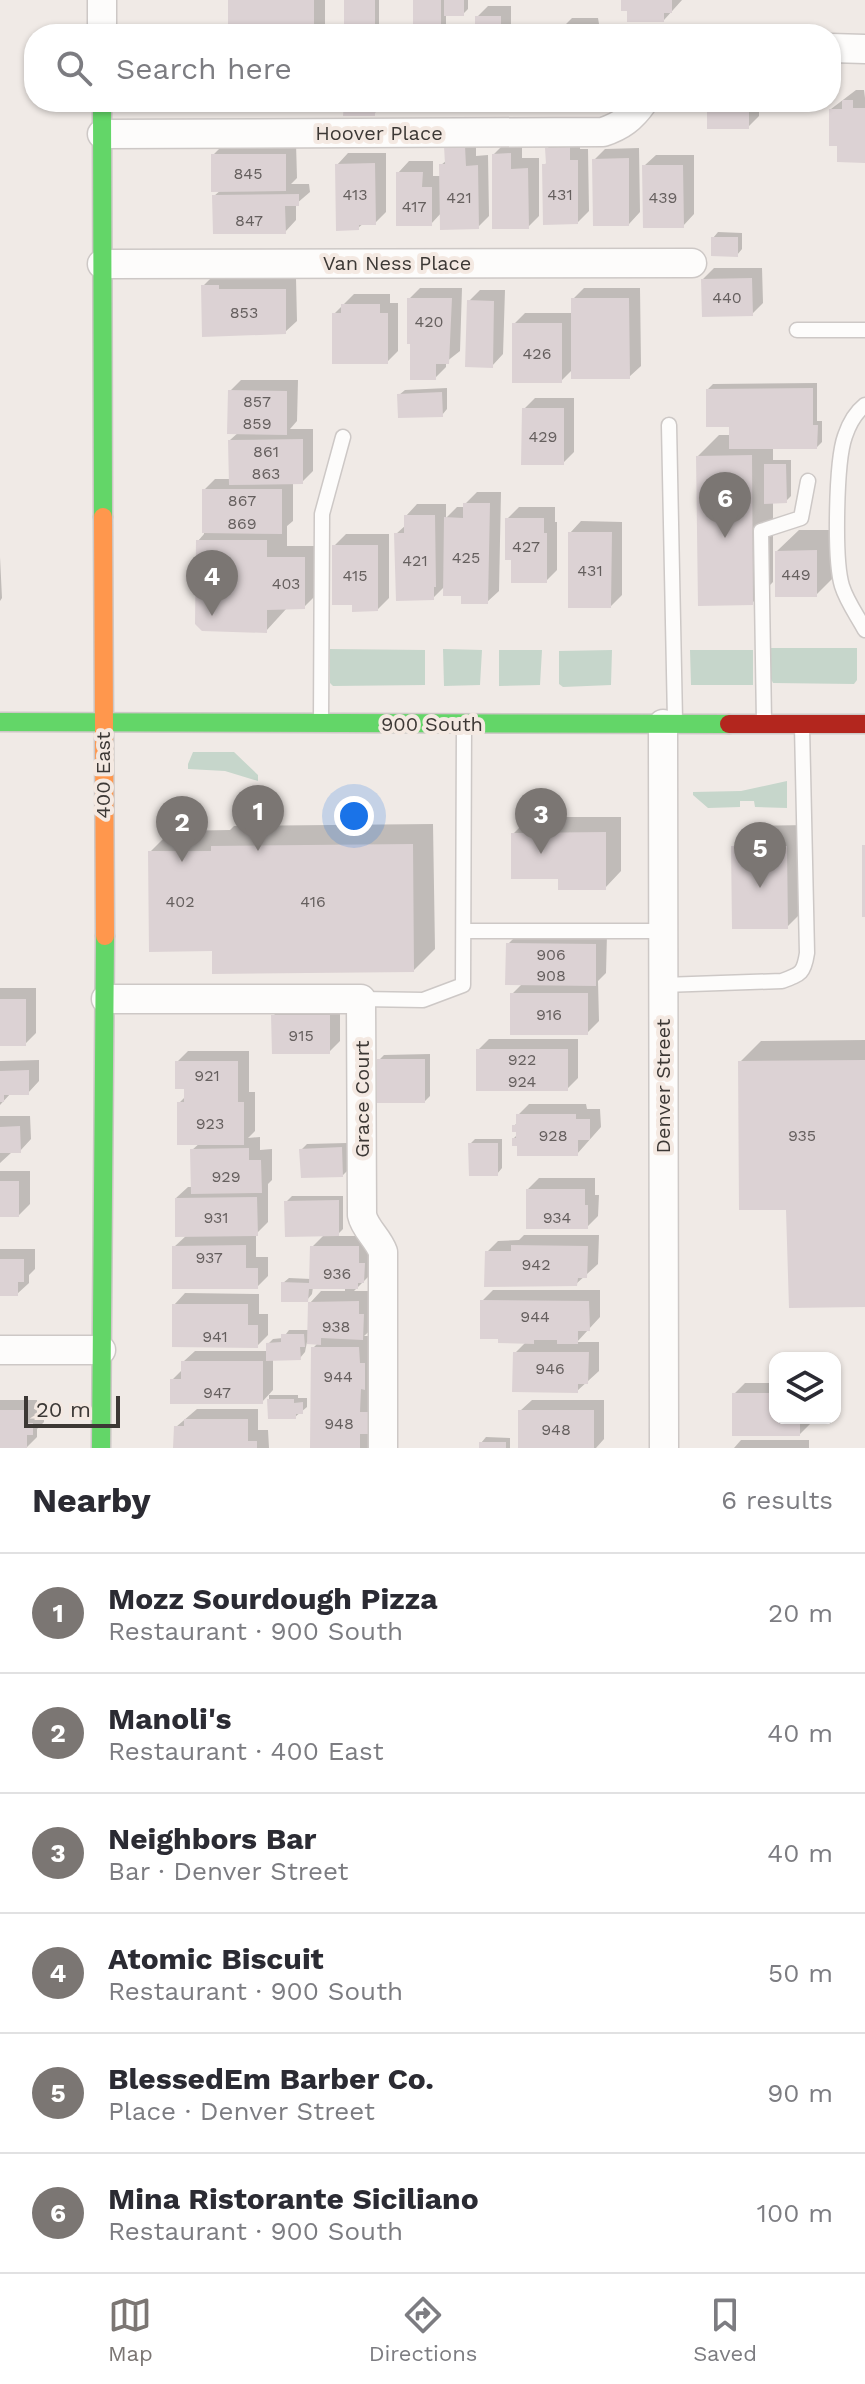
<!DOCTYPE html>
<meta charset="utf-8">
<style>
:root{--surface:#fff;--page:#f2f2f3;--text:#2b2b33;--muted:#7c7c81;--line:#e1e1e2;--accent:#7b7673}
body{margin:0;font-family:"Work Sans",sans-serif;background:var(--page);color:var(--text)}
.controls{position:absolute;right:24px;bottom:24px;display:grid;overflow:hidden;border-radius:16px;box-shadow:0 2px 6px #0004}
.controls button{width:72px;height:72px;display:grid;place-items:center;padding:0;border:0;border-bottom:2px solid var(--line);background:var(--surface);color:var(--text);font:40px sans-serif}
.scale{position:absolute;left:24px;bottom:20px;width:96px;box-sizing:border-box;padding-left:8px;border:4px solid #3c3835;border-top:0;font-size:22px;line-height:28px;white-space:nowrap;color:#3c3835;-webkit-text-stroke:6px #f4e9e2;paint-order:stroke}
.you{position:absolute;left:354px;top:816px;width:28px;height:28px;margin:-20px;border:6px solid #fff;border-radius:50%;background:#1a73e8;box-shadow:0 0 0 12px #1a73e833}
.badge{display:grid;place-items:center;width:52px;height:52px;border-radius:50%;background:var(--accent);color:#fff;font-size:26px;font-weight:700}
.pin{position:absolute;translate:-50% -66px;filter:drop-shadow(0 2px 4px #0008)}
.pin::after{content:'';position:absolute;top:42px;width:28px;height:24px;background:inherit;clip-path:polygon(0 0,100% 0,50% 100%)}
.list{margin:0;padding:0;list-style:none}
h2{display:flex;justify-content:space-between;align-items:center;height:104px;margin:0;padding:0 32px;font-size:34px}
h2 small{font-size:26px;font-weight:400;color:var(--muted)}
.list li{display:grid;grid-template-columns:52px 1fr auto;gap:24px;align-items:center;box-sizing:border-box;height:120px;padding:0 32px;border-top:2px solid var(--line)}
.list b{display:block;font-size:30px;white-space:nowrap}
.list p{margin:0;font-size:26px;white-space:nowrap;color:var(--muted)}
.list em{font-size:26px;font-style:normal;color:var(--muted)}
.icon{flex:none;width:44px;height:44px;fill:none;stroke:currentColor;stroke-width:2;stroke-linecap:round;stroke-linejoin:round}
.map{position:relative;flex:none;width:865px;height:1448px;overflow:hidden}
.search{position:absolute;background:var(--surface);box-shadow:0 2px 6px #0004;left:24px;right:24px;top:24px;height:88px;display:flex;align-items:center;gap:20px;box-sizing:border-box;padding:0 28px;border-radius:32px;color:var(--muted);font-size:30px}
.sheet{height:824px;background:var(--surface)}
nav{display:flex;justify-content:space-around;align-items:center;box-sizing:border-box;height:112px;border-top:2px solid var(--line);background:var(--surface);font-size:22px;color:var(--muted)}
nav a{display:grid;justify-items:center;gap:4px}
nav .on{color:var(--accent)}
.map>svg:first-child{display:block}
.green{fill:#c6d6cb}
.shadow{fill:#0003}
.building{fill:#dcd2d4}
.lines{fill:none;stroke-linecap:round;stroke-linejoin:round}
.lane-casing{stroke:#cdc8c6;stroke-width:17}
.street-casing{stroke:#cdc8c6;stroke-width:31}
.fast-casing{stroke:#cdc8c6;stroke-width:21}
.slow-casing{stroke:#cdc8c6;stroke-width:21}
.jam-casing{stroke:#cdc8c6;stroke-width:21}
.lane{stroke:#fdfcfb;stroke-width:14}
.street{stroke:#fdfcfb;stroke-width:28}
.fast{stroke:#63d668;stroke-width:18}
.slow{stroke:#ff974d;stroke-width:18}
.jam{stroke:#b3261e;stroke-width:18}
.labels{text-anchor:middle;stroke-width:8;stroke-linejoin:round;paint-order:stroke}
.number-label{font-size:16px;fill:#655f5e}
.street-label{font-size:20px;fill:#3c3835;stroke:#f4e9e2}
</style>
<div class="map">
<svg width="865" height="1448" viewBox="0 0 865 1448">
<rect width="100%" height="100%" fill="#f0eae6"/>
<path class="green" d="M771,648H857V680L854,684L773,683L771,679Z
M330,649L425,650V685L333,686L330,683Z
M443,649L482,650L480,685L444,686Z
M499,650H542L540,685L499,686Z
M612,650L611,685L563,687L559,684V651Z
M690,650H753V685H691Z
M193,752H234L258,775V781L225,771L188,769V764Z
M787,781V808L755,807L754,801H740V807L708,808L693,795V792L741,791Z"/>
<path class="shadow" d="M230,0H325V34H230Z
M346,0H379V34H346Z
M415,0H468V9L463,14H446V34H415Z
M623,0H682L664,20L629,9Z
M488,6H511V25L527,26V34H477V17Z
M572,18H598L599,24H610L611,34H561V29Z
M856,90H864L865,98V161L839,144L831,109Z
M346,102H379V108L374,114Z
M709,102H759V116L748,127Z
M476,136V156L488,155L489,216L478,227L442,212L431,224L398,173L409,161H433V176H441V165Z
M558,137H580V149H588L589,211L578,222L544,165L548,162L547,149Z
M296,143L297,178L291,184H309L310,192L296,204V220L285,232L214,196L221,190L213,155L224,144Z
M505,143H522V158H539V216L528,227L494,154Z
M639,148L640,212L629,224L594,160L605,149Z
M348,153H386V212L375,223H364L358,228L337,165Z
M656,155H694V214L683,226L644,166Z
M718,232L742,233V249L737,255L713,238Z
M714,268H762L763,303L752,314L703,279Z
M214,275H229V279L296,278L297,321L285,332L203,286Z
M420,288H462L460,351L446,362V367L435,378L409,299Z
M584,288H640L641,366L629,377L573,369L561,381L514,324L525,313H573V299Z
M480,290H505L503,354L492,366L469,301Z
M354,294H390V303H398V351L387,362L334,314Z
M241,380H298L297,421L290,429H313V471L302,482H293V521L287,526V546H316L315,596L304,607L287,608L266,631L198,541L204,534V490L215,479H231L230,440L239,432L230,391Z
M817,383V421H822V442L817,447H773V460H791V496L786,501L773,502V582L752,603L698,456L719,435H731V425L708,389L713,384Z
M447,388V409L442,415L399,395L405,390Z
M535,398H574V452L563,463L524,409Z
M477,492H501L499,591L487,602L445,586L433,598L396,534L406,525V516L417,504H446V518L457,507H465V504Z
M519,507H555V522H557V570L546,581L513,558L507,519Z
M581,521L622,522V595L611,606L570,533Z
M799,530H837V574L816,595L777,551Z
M346,534H389V598L378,609L334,546Z
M0,557L2,598L0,601Z
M530,817H621V871L605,888L560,878L513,834Z
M433,824L435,949L414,970L214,949L150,852L171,831L230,830L234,826Z
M808,825V906L787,927L733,847L754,826Z
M519,933L607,934L606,973L598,981L599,1021L587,1033L512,994L523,983L508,944Z
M0,988H36V1033L25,1044H0Z
M340,1004V1041L329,1052L273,1016L284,1005Z
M489,1039H578V1078L567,1089L478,1050Z
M865,1040V1305L788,1208L740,1062L761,1041Z
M188,1051H249V1092H255V1131L248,1138L260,1137V1150L272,1149V1180L268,1184V1222L256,1234V1257H268V1276L257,1287L174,1247L187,1235L176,1198L188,1187H193L192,1150L200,1143L179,1103L186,1096L177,1062Z
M430,1054V1096L425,1101L379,1060L384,1055Z
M39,1060V1081L28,1093H11L0,1105V1061Z
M529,1104H586L587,1109H600L601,1127L577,1154L519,1144L514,1138L518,1134L514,1126L518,1122V1115Z
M0,1116H30L31,1139L20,1151L12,1152L0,1163Z
M475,1139H502V1168L497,1174L470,1144Z
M347,1143L348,1170L343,1175L301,1150L307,1144Z
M0,1171H30V1204L19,1215H0Z
M539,1178H595V1195H599L598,1216L587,1227L528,1189Z
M292,1196H343V1229L336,1236H369L375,1270L354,1291H369V1303H375L374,1327L364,1336H370V1448H313V1348L318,1343L307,1342L305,1352L300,1358H273V1390L262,1402L172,1380L183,1369V1362L195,1351H268V1344L273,1339L283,1338L289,1330H309L310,1303L321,1291H345V1287H313L312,1294L307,1300L283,1283L289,1278L311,1279L312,1247L325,1234L286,1202Z
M524,1235H599L598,1264L576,1284L487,1252L498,1241L519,1240Z
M0,1249H35V1269L29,1275V1283L17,1294H0Z
M493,1290H600V1317L577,1342H599V1371L577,1391L515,1353L526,1342L482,1301Z
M185,1293L259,1294V1314H268V1335L257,1346L174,1305Z
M745,1383H775V1418H811V1423L800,1434L734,1394Z
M269,1395H298V1398H307V1407L295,1417H269Z
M0,1400H37V1413H44V1422L37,1429V1437L26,1448L0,1447Z
M532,1400H604V1439L596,1448H520V1411Z
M197,1409H258V1430H268L269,1448H175L176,1427Z
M486,1437L510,1438V1448H481V1443Z
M741,1440H809V1448H734Z"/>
<path class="building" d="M228,0H314V34H228Z
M344,0H375V34H344Z
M413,0H441V34H413Z
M444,0H464V16H444Z
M621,0H672V13H664V22H627V11H621Z
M475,16H501V34H475Z
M588,28V34H559V29Z
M842,100H853V108H865V163L837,162V146H829V109H842Z
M344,102H375V116H343Z
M412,102H441V111H412Z
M561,102H598V106H561Z
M707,102H749V129H707Z
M444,146H465L466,166L478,165L479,229L440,230L439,164H445Z
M570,147V160H578V224L543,225L542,164H546L545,148Z
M511,153V169L528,168L529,229H492V154Z
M211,154H286V191L211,192Z
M629,158V226H593L592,159Z
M375,163L376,225H359V230L336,231L335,164Z
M642,165H683L684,228H643Z
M396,172H423L422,187H432V226H396Z
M299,194V206H285L286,234H213L212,195Z
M711,237H738V257L711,256Z
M752,278L753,316L702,317L701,279Z
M201,285H219V289H286V334L202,337Z
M407,298H452L449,364H436V380H410V344H407Z
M571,298H629L630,379H571Z
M467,300L494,301L493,368L465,367Z
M341,304H380V313H388V364H332V313H341Z
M512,323H562V383H512Z
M813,388V425H818L817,449H729V427H706V389Z
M228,390L287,391V435L227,434Z
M442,392L443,417L398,418L397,394Z
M522,408H564V465H521Z
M303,439V484L229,485L228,440Z
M752,455L753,605L698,606L696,456Z
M764,464H786L787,503L764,504Z
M202,489H282V534L202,533Z
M463,503H490L488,604H461V596H443L444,517L463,518Z
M404,515H435L436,587H434V600L396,601L394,533H404Z
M505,518H544V533H547V583H511V560H505Z
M568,532H612L611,608H568Z
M196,540H267V557H305V609L267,610V633L202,631L195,624Z
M332,545H378V611L352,612V605H332Z
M817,550V597H775V551Z
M606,832V890H558V879H511V833Z
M413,844L414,972L212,974V951L149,952L148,851H211V846Z
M862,845H865V917H862Z
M731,846H787L788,929H732Z
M506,943L596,944V986L505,985Z
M510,993H588V1035H510Z
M0,999H26V1046H0Z
M271,1015H330V1054H272Z
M476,1049H568V1091H476Z
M377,1059H425V1103H377Z
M865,1060V1307L789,1308L786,1210H739L738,1061Z
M175,1061H238V1102H244V1145H177V1102H184V1089H175Z
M29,1070V1095H4V1102H0V1071Z
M516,1114H576V1119H590V1140H578V1156H517V1146H512V1138H516V1132H512V1125H516Z
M20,1126L21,1153H0V1127Z
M468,1143H498V1176H469Z
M342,1147L343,1177L301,1178L299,1149Z
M249,1148V1160H261L262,1193L191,1194L190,1149Z
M0,1181H19V1217H0Z
M526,1189H585V1205H588V1229H526Z
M257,1197L258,1236L175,1237V1198Z
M339,1200V1236L285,1237L284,1201Z
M246,1245V1268H258V1289H172V1246Z
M511,1245L588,1246L587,1278H578L577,1286L484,1287L485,1251H511Z
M310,1246H359V1263H365L364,1283H358V1289H309L308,1302H281V1282L309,1283Z
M0,1259H24V1282H18V1296H0Z
M480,1300L589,1301L590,1331H578V1344H557V1340H534V1344L498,1343V1339H480Z
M359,1301V1314H364L363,1340L321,1338V1345L307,1344L308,1302Z
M172,1304H248V1325H258V1348L172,1347Z
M281,1334H304L305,1347H300L301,1360L266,1361V1343L281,1342Z
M311,1347H359L360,1363H365V1390L361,1389L360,1412H368V1434H360V1448H310Z
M513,1352H589L588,1384H578V1393L512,1392Z
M181,1361H263V1404H170V1379H181Z
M732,1393H775V1418H800V1436H732Z
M267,1399H294V1403L303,1402V1414H296V1419H268Z
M0,1410H27V1423H33V1435H27V1448H0Z
M518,1410H594V1448H518Z
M184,1419H248V1441H257V1448H173L174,1426H184Z
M479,1442H506V1448H479Z"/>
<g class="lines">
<g class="lane-casing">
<path id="lane" d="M797,330H865
M865,405C855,413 849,424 845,436C836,461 834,560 842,586C847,602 857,615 865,630
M669,425L675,720
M321,722L322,514L343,437
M764,723L761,531L801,518L808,481
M464,931H663
M663,985L782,981C801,974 804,973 807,953L802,726
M361,999L423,1000L463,985L464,724"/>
</g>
<g class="street-casing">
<path id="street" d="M102,0V34
M831,48L865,49
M102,134L603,132C621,126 632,118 643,102
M102,264L692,263
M663,724L664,1448
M106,999H361L362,1215C365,1229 378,1238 383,1252V1448
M0,1350H101"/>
</g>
<g class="fast-casing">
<path id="fast" d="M102,102L103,517
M0,722L729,724
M101,1448L105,936"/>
</g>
<g class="slow-casing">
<path id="slow" d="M103,517L105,936"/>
</g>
<g class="jam-casing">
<path id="jam" d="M729,724H865"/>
</g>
<use href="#lane" class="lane"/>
<use href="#street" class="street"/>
<use href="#fast" class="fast"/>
<use href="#slow" class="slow"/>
<use href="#jam" class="jam"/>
</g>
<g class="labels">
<g class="number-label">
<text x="248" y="179">845</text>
<text x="355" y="200">413</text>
<text x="560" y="200">431</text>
<text x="459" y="203">421</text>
<text x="663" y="203">439</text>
<text x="414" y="212">417</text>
<text x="249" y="226">847</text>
<text x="727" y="303">440</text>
<text x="244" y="318">853</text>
<text x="429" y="327">420</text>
<text x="537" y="359">426</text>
<text x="257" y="407">857</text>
<text x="257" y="429">859</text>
<text x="543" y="442">429</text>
<text x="266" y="457">861</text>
<text x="266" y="479">863</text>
<text x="242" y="506">867</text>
<text x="242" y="529">869</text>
<text x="526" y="552">427</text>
<text x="466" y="563">425</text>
<text x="415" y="566">421</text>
<text x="590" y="576">431</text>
<text x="796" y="580">449</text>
<text x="355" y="581">415</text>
<text x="286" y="589">403</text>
<text x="180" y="907">402</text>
<text x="313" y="907">416</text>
<text x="551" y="960">906</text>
<text x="551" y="981">908</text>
<text x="549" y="1020">916</text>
<text x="301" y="1041">915</text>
<text x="522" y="1065">922</text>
<text x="207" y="1081">921</text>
<text x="522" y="1087">924</text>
<text x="210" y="1129">923</text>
<text x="553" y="1141">928</text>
<text x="802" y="1141">935</text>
<text x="226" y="1182">929</text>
<text x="216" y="1223">931</text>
<text x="557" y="1223">934</text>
<text x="209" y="1263">937</text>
<text x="536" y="1270">942</text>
<text x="337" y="1279">936</text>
<text x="535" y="1322">944</text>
<text x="336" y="1332">938</text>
<text x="215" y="1342">941</text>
<text x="550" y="1374">946</text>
<text x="338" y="1382">944</text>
<text x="217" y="1398">947</text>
<text x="339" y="1429">948</text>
<text x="556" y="1435">948</text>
</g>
<g class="street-label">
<text x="379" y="140">Hoover Place</text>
<text x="397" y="270">Van Ness Place</text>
<text x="432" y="731">900 South</text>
<text transform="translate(103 775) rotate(-90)" y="7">400 East</text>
<text transform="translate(663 1086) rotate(-90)" y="7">Denver Street</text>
<text transform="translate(362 1099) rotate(-90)" y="7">Grace Court</text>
</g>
</g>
</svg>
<div class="controls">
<button><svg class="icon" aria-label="layers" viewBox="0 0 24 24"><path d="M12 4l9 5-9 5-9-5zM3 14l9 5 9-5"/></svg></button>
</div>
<div class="scale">20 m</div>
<div class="you"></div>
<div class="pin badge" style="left:258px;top:851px">1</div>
<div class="pin badge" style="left:182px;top:862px">2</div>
<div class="pin badge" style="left:541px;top:854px">3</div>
<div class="pin badge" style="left:212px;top:616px">4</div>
<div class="pin badge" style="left:760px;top:888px">5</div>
<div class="pin badge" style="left:725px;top:538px">6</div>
<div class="search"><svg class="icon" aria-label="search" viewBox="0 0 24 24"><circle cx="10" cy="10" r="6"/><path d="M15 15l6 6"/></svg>Search here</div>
</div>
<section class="sheet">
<h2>Nearby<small>6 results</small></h2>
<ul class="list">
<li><span class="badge">1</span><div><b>Mozz Sourdough Pizza</b><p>Restaurant · 900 South</p></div><em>20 m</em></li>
<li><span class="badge">2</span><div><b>Manoli's</b><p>Restaurant · 400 East</p></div><em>40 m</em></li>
<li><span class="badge">3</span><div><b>Neighbors Bar</b><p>Bar · Denver Street</p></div><em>40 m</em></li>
<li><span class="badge">4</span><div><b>Atomic Biscuit</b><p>Restaurant · 900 South</p></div><em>50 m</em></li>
<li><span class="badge">5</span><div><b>BlessedEm Barber Co.</b><p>Place · Denver Street</p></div><em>90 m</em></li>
<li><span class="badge">6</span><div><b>Mina Ristorante Siciliano</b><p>Restaurant · 900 South</p></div><em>100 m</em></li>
</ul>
</section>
<nav>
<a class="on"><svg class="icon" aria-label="map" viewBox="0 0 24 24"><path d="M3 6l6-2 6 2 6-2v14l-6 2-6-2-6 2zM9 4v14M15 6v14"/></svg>Map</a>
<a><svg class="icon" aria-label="directions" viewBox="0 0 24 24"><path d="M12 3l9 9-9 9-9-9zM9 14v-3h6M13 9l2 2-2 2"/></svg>Directions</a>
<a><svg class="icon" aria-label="saved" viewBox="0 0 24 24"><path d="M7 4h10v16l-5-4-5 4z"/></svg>Saved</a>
</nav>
